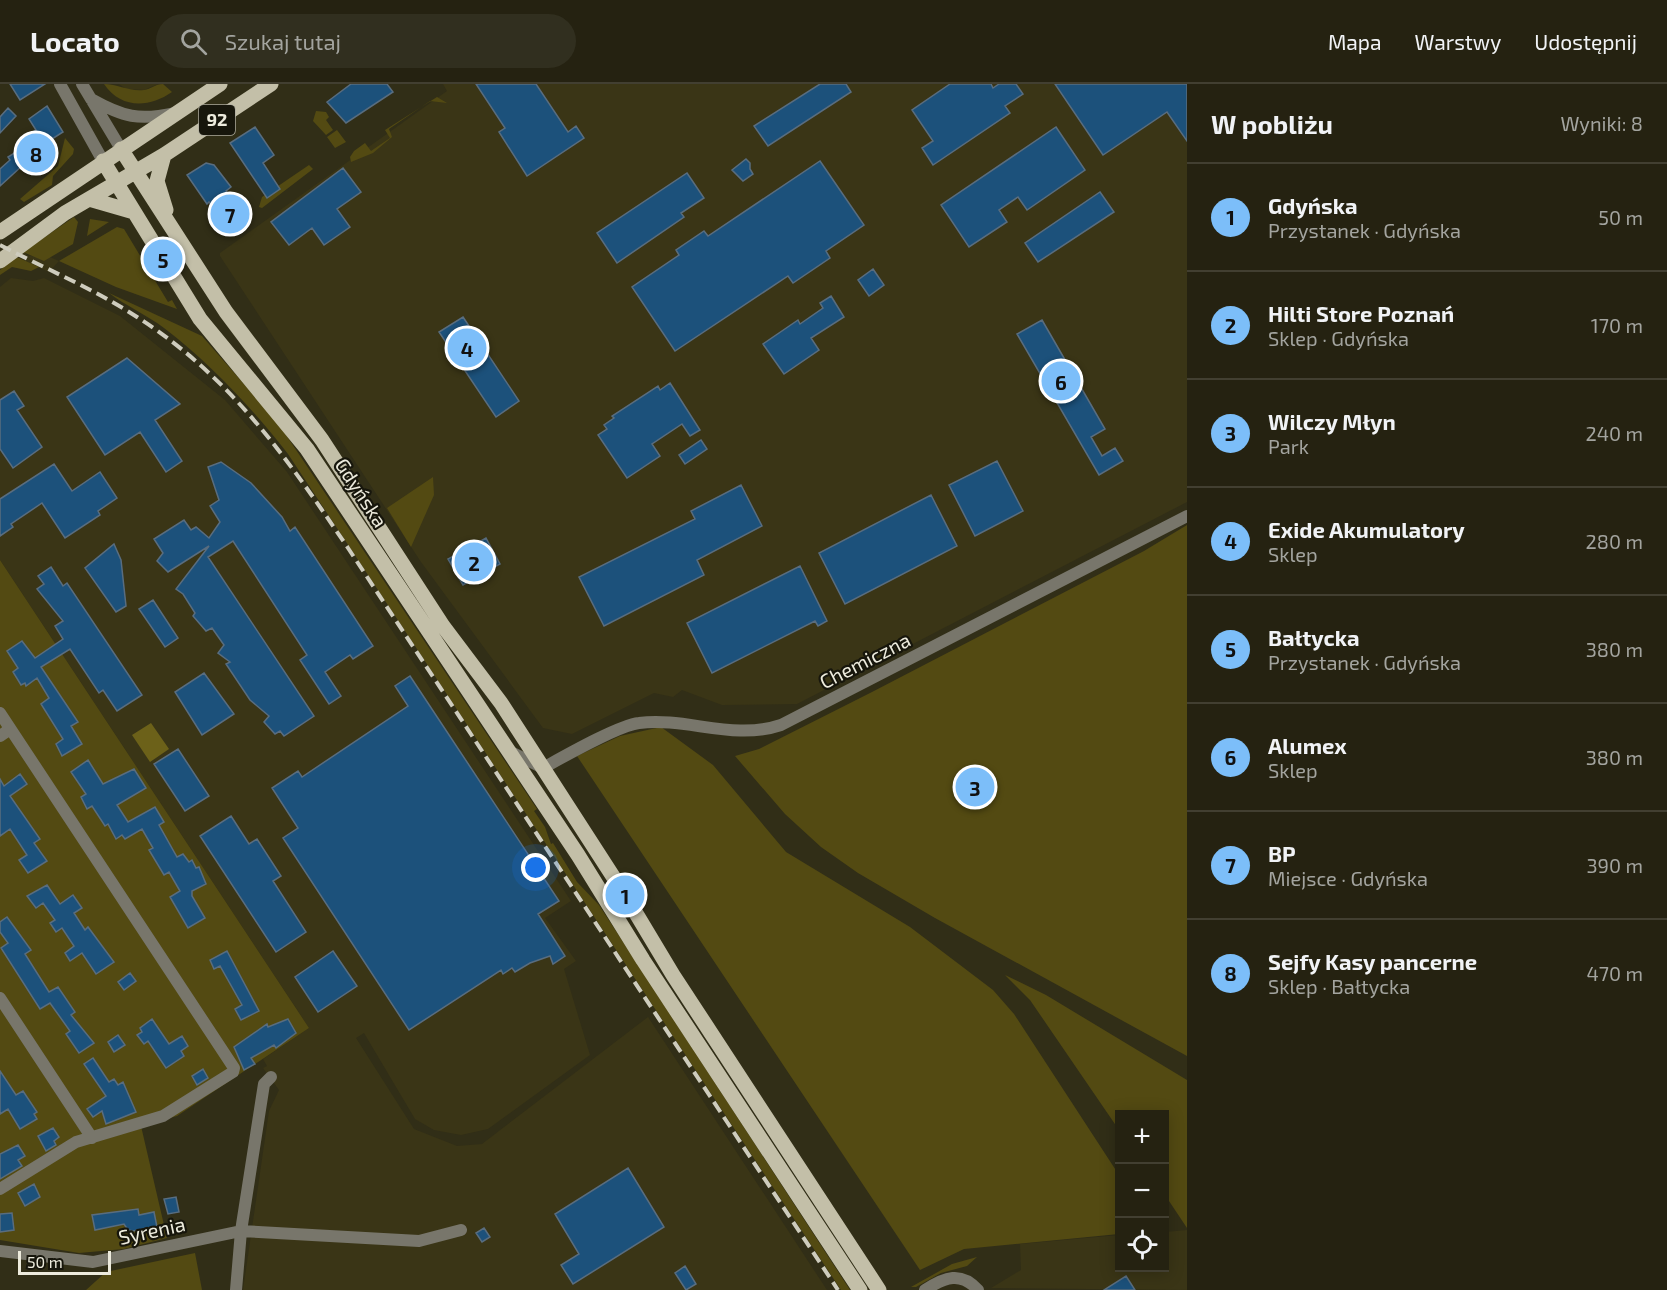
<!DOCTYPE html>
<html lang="pl">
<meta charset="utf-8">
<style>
:root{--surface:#252211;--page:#312f1f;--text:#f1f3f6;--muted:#a3a49f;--line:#423f31;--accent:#7cbef9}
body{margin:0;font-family:"Exo 2",sans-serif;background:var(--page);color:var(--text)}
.controls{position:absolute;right:18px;bottom:18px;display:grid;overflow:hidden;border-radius:0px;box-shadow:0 3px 15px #0003}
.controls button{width:54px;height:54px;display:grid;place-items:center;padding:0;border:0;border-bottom:2px solid var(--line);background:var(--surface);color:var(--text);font:30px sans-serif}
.scale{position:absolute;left:18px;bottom:15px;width:93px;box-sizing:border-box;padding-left:6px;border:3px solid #edebdd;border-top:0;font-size:16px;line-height:21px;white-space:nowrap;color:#edebdd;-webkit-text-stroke:4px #17160c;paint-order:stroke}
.you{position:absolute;left:536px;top:784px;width:21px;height:21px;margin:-15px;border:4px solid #fff;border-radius:50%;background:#1a73e8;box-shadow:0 0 0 9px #1a73e833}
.badge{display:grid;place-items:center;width:39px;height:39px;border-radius:50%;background:var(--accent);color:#111;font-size:20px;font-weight:700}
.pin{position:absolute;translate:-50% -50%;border:3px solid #fff;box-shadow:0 2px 6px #0006}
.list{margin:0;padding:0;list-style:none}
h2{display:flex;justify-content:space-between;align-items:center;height:78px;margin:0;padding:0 24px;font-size:26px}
h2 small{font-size:20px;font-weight:400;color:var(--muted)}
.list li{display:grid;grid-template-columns:39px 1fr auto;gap:18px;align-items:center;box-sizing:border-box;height:108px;padding:0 24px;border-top:2px solid var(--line)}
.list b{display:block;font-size:22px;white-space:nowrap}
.list p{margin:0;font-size:20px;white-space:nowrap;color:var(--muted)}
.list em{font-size:20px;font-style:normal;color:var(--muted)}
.icon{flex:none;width:33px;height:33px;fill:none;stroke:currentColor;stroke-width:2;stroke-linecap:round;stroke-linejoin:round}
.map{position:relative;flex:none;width:1187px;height:1206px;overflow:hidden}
header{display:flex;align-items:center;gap:36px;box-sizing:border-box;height:84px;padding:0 30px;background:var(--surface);border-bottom:2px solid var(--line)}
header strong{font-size:28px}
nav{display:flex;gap:33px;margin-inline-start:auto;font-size:21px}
.search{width:420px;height:54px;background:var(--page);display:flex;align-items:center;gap:15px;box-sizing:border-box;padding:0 21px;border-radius:33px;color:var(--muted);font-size:22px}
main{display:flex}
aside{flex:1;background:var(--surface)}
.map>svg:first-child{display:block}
.built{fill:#3a3516}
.green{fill:#534a12}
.water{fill:#6c6119}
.building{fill:#1c517b;stroke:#596d7f;stroke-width:1.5}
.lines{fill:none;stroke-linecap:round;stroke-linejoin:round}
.minor{stroke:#78766b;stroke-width:12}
.major{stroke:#c3bfa8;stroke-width:15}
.rail{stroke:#ceccbd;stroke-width:4;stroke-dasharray:12 6;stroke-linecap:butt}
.labels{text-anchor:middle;stroke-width:4.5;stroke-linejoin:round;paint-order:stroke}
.shield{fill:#17160c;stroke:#adab9e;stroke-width:1.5}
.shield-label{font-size:18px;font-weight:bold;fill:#edebdd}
.street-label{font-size:20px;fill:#edebdd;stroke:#17160c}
</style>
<header>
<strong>Locato</strong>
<div class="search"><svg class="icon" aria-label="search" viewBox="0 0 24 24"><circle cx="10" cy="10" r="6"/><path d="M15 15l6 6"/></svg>Szukaj tutaj</div>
<nav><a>Mapa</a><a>Warstwy</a><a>Udostępnij</a></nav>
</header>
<main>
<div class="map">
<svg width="1187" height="1206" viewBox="0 0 1187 1206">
<rect width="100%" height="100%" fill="#312e17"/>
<path class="built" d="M119,0H158L144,6L126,5Z
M443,0H1187V418L797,620L722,621L682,606L673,613L654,609L572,650L543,644L421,478L220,172V169L447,7Z
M24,168L27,171L45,175L50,173L59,177L49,188L19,174Z
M11,194L33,197L44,194L120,232L225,316L287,388L571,817L545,834L576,877L564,885L590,971L488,1045L461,1051L434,1046L415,1035L364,949L356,954L414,1045L457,1062L482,1060L648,933L827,1206H243L269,1027L279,1006L263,984L267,982L263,975L309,944L0,476V203Z
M1187,1146V1206L991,1204L1021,1186L1020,1160L1119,1151L1120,1184H1164L1165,1148Z"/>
<path class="green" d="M104,0C118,0 130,8 144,6C151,5 155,0 163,0L172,8C149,24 121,25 104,0Z
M437,13L447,19L430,17L389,45L392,53L373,69L351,78L350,73L354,67L365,59L371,67L390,54L385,46Z
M316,27L326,28L329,33L326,36L333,46L326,51L313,37Z
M337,46L346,58L335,64L327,53Z
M65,54L74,65L73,70L53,92L52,101L24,118L20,115L58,82Z
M309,81L313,85L262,124L259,123L262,113Z
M74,133L78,138L73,160L44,177L23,168Z
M90,135L109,138L87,152Z
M117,143L124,145L168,218L172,216L177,225L116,203L59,177Z
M16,173L19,174L39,183L31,187L12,183L0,191V186Z
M109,209L202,252L278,339L537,725L534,727L545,743L551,760L553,759L577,798L599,821L850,1206H841L288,370C252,324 211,280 164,244C147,231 126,222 109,209Z
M433,393L434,411L411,463L387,424Z
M1187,441V972L935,834L858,789L821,763L785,730L735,672L759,665L872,608L1144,467Z
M0,476L309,944L177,1032L141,1042L167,1154L124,1165L79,1169L0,1156Z
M661,643L713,681L786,768L910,843L993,906L1014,930L1119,1091V1150L964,1165L920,1186L577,672L620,652Z
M1005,891L1046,911L1187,996V1144L1165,1111L1164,1030H1120L1119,1046L1030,916Z
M195,1169L202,1206H86L106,1188Z
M977,1173L967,1182L941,1189L916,1203H911L952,1180Z"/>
<path class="water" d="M151,639L169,665L150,678L132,651Z"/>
<path class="building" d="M10,0H45L20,16Z
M351,0H387L393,8L346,39L327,18Z
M476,0H536L568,48L576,42L584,54L527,92L499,48L505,44Z
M820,0H846L851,8L768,62L754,42Z
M950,0H991L993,4L999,0H1016L1023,10L1005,22L1010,29L933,81L922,64L933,57L912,26Z
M1055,0H1187V57L1167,28L1103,71Z
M47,22L63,48L44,60L48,66L23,81L0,102V85L10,76L8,73L21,65L17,58L36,46L29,35Z
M8,24L16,32L0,49V33Z
M255,43L274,71L263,79L280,105L267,114L230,59Z
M1056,43L1085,86L1027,126L1018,113L999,126L1007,138L969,163L941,121Z
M746,75L750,79V85L753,90L743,97L732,86Z
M820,77L864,141L826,167L830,174L793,199L788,192L675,267L632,203L679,171L676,166L704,147L708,152Z
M206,79L214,81L231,103L226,107L241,129L226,140L209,118L207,120L187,91Z
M343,84L361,108L337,125L350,143L324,161L312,144L289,161L271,138Z
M687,89L704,114L681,129L684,133L617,179L597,149Z
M1100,108L1114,128L1038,178L1025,159Z
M873,185L884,201L869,212L858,196Z
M831,212L844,233L811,254L819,266L784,290L763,260L798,236L800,240L823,224L820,219Z
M463,233L519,317L496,333L439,248Z
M1042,236L1105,345L1091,353L1102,372L1115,364L1123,377L1099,391L1017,250Z
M127,274L180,320L155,336L182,377L166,388L140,348L105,371L67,313Z
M670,299L700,346L690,352L682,340L652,360L660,372L627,394L598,351L607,345L604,341L614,334L612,332L658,302L660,306Z
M14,307L24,322L17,326L42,363L13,384L0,365V316Z
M701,356L707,365L685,380L679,371Z
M997,377L1023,427L975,452L949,401Z
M221,378L251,399L282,433L290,447L295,443L373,562L353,575L350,571L325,588L341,612L329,620L300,576L307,571L233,457L208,473L314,632L284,652L280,647L275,650L264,638L269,632L250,616L226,580L230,578L218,569L224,561L212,544L206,547L193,532L195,529L183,510L176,505L209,462L168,488L157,477L163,469L154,455L184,436L191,446L196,443L209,454L220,438L210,422L219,416L208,383Z
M54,380L72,407L100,388L117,414L98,427L100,431L65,454L42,419L11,440L13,443L0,452V415Z
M741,401L762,442L697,476L704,491L604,542L579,493L695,435L691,427Z
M931,411L957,462L845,520L819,469Z
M486,454L500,480L463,501L448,475Z
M114,460L121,476L126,522L116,528L85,484Z
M800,482L827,537L818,542L815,537L712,589L687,539Z
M51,483L63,502L67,499L142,611L117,627L103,606L99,609L70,565L41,583L78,638L71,642L82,660L62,672L56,660L63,655L41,620L49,614L37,594L26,602L25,599L21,601L13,588L18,584L7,567L22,557L35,574L63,555L55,542L63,537L37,505L44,500L38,492Z
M153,516L178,554L165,563L139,525Z
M204,589L234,630L202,651L175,608Z
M410,592L559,817L538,830L565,872L553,880L550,872L530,879L515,888L512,884L503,890L501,886L409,946L283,754L298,744L272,704L298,687L302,693L408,622L395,602Z
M178,665L209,712L185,727L154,680Z
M88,676L103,700L134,685L146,704L117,721L128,738L155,723L164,738L159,741L177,773L183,770L189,778L192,776L196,784L199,783L206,800L192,807V812L205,834L188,844L170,813L180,807L169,788L164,791L149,766L153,764L142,745L125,755L122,751L116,755L108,740L105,742L92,722L87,725L81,713L86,710L71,688Z
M20,690L27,700L10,712L40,755L34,759L47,777L28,789L19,776L27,771L10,745L0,752V695L4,702Z
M231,732L249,760L257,755L281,792L273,797L306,848L276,868L200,752Z
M47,801L60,820L73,811L82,824L74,829L85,846L88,843L114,878L96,890L82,869L70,877L65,869L74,862L62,844L56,848L50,839L55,836L43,819L36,824L27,812Z
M7,833L31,866L25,870L49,908L58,903L75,928L71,931L94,959L79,969L66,950L70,947L50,919L40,925L1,864L8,859L0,848V838Z
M227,867L259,927L241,936L235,925L242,921L220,882L214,885L210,876Z
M333,867L357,902L318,928L295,893Z
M130,889L136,897L124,906L118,898Z
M152,935L169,960L182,952L188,962L181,967L184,972L166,984L148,957L144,960L137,951L142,948L140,944Z
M288,935L296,949L276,964L274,961L251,974L255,980L244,986L234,963L267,940L268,943Z
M118,951L125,961L114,968L108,958Z
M93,974L109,998L114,995L118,1001L123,998L136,1028L106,1040L102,1027L93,1033L87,1025L106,1012L84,980Z
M203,985L208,994L197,1001L192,992Z
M0,987L16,1011L23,1007L37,1028L34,1030L37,1035L20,1045L8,1025L0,1030Z
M53,1044L59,1053L54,1057L56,1061L46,1067L38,1052Z
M18,1061L25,1072L18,1076L22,1082L0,1095V1070Z
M628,1084L664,1143L573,1200L561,1181L579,1170L555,1130Z
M34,1100L40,1113L25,1122L18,1109Z
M176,1113L179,1128L168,1130L164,1115Z
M138,1125L139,1131L154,1128L157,1143L133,1147L128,1146L124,1140L95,1146L92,1131Z
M12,1129L14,1146L0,1148V1130Z
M484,1144L490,1153L482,1158L476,1149Z
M685,1182L696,1200L686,1206L675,1189Z
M1126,1192L1135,1206H1104Z"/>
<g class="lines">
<path class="minor" d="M60,0L103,77
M82,0L121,65
M91,15C123,33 139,37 175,29
M0,629L234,984L233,988L163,1032L76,1058L0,1105
M0,652L10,645
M509,667L543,684
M543,684C563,673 619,641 639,639C687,633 733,657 781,641L1187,432
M0,914L92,1054
M0,1167L93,1178L241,1147L419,1157L461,1146
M236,1206L241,1147L264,1000L271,993
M925,1206C945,1193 961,1187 978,1206"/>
<path class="major" d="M121,65L226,228L322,356L443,542L501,619L625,811L673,891L879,1206
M164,71L157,97L166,126
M103,77L200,235L307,365L578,771L643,876L860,1206
M89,115L134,128
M0,148L220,0
M0,177L65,129L164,71L271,0"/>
<path class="rail" d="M0,161C46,185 94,205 137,233C231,293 287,374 348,464L838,1206"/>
</g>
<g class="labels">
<rect class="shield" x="199" y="21" width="36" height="30" rx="4.5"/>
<g class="shield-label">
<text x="217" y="42">92</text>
</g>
<g class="street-label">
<text transform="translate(361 409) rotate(57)" y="7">Gdyńska</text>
<text transform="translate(865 577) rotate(-27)" y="7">Chemiczna</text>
<text transform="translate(152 1147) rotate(-12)" y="7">Syrenia</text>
</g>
</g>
</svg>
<div class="controls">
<button>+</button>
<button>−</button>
<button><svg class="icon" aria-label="locate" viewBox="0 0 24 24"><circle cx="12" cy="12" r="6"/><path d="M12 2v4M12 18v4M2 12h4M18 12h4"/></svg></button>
</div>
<div class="scale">50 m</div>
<div class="you"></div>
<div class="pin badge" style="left:625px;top:811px">1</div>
<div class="pin badge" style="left:474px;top:478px">2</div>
<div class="pin badge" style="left:975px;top:703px">3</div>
<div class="pin badge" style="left:467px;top:264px">4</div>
<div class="pin badge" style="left:163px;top:175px">5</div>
<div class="pin badge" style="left:1061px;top:297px">6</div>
<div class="pin badge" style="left:230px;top:130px">7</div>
<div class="pin badge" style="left:36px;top:69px">8</div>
</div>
<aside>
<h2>W pobliżu<small>Wyniki: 8</small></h2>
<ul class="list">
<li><span class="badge">1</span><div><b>Gdyńska</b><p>Przystanek · Gdyńska</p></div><em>50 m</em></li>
<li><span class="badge">2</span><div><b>Hilti Store Poznań</b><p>Sklep · Gdyńska</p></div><em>170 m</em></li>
<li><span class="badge">3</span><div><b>Wilczy Młyn</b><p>Park</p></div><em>240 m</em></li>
<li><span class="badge">4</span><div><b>Exide Akumulatory</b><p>Sklep</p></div><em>280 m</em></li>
<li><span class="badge">5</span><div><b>Bałtycka</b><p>Przystanek · Gdyńska</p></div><em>380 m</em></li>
<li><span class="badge">6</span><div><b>Alumex</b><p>Sklep</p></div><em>380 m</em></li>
<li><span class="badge">7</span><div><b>BP</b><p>Miejsce · Gdyńska</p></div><em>390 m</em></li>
<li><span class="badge">8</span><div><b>Sejfy Kasy pancerne</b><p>Sklep · Bałtycka</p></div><em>470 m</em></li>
</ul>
</aside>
</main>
